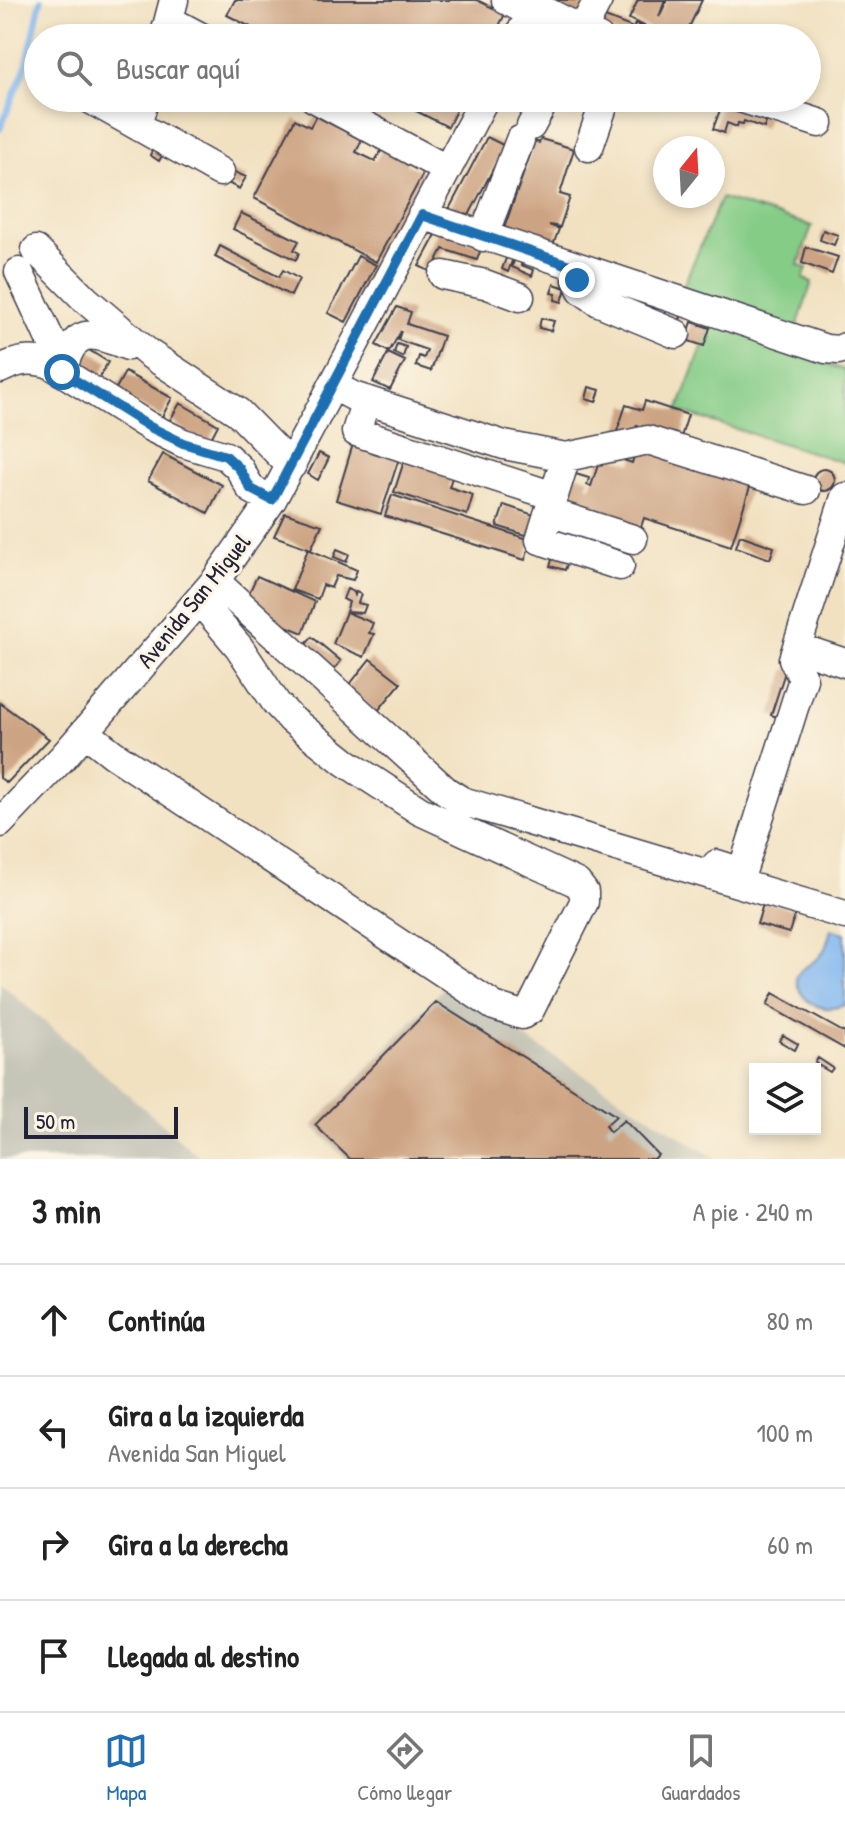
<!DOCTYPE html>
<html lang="es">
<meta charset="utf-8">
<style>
:root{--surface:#fff;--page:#f6f6f6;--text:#222;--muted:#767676;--line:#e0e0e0;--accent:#1f6fb2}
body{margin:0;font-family:"Patrick Hand",sans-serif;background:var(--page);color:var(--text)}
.controls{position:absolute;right:24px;bottom:24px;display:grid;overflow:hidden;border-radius:0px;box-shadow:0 4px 12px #0003}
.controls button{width:72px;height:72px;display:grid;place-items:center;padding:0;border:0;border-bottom:2px solid var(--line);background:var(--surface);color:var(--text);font:40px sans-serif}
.compass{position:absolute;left:653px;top:136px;width:72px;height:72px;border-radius:50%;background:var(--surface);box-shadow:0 4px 12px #0003;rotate:18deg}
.scale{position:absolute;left:24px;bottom:20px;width:154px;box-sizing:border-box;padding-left:8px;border:4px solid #22223b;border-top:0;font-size:22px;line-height:28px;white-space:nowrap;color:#22223b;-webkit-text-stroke:6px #fcf5e5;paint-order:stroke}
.stop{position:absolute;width:24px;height:24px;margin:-18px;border:6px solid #1f6fb2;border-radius:50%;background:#fff}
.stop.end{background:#1f6fb2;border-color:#fff;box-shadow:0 2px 8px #0008}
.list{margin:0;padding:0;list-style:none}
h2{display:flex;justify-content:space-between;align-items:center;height:104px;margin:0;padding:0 32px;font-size:34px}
h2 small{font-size:26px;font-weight:400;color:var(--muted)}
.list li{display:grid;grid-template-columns:52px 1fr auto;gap:24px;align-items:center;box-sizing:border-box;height:112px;padding:0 32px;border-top:2px solid var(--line)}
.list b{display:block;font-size:30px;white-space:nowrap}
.list p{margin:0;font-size:26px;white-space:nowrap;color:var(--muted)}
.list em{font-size:26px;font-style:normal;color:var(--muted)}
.icon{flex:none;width:44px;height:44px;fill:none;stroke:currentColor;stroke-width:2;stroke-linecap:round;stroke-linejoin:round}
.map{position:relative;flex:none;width:845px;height:1159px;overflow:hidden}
.search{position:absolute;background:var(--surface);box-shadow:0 4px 12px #0003;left:24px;right:24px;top:24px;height:88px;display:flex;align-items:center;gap:20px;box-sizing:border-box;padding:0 28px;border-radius:44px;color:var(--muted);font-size:30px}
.sheet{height:552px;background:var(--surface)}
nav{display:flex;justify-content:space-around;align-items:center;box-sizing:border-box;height:112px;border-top:2px solid var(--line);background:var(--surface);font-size:22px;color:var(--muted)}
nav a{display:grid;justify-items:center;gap:4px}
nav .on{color:var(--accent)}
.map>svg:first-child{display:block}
.industrial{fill:#c5c5b8}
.green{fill:#85cc87;stroke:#547761;stroke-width:2}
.water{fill:#81b7f0;stroke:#526c96;stroke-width:2}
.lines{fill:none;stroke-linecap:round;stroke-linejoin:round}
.stream{stroke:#81b7f0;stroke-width:6}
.building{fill:#cda483}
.minor-casing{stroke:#413f4f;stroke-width:31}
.minor{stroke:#fff;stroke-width:28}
.route{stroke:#1f6fb2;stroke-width:10}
.labels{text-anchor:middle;stroke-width:6;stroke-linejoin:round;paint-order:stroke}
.street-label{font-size:24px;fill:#22223b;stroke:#fcf5e5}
</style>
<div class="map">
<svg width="845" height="1159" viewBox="0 0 845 1159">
<rect width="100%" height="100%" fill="#fcf5e5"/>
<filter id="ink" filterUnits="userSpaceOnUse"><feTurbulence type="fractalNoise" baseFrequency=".0125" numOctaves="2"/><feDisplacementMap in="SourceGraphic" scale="16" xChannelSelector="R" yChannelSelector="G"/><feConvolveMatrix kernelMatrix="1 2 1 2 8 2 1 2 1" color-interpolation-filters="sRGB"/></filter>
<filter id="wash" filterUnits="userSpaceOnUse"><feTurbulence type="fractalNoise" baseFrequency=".006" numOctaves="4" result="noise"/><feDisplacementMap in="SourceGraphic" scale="32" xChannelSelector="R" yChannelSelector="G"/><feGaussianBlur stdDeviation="1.8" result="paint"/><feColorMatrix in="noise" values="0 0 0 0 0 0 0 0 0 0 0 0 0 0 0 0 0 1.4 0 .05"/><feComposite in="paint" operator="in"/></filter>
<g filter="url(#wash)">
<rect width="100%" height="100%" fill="#f1e1c1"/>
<path class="industrial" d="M0,983L202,1159H0Z
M444,987L716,1159H346L312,1126Z"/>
<path class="green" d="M721,198L812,226L798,265L807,268L803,279L812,282L796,330L681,291Z
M711,324L845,370V463L678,411Z"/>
<path class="water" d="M831,929L845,933V1005C822,1014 800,1003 796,978C801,967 807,967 816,960C826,952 828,940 831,929Z"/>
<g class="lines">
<path class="stream" d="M0,129L27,63L41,0"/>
</g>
<g id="blocks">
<path class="building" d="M235,0H477L505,14L493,38H272L227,15Z
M558,0H585L580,17L556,5Z
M638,0H665L659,17L667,0H702L684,38H629L635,24L652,32L653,30L629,19Z
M600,15L631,27L627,37L596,25Z
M390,98H462L448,127Z
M610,98H627L623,110L607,105Z
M723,102L768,117L764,128L744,121L743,124L738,123L737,127L727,123L724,133L713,129Z
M316,116L362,140L356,152L375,161L383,148L408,161L406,164L424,172L376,262L254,198L295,119L310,127Z
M487,137L505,146L465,223L447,213Z
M541,139L574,149L560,194L570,197L560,227L549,225L559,229L552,248L503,231L535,141L539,143Z
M153,149L163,154L159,161L150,155Z
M232,171L246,177L239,189L226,182Z
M241,213L299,241L294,250L299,253L296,260L233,229Z
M823,230L838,235L834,245L820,240Z
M438,231L482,246L477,260L443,249L431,272L419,266Z
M220,246L279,277L283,270L299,279L291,296L215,257Z
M806,247L838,257L832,274L802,263Z
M358,256L376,265L346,322L328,313Z
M507,256L513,258L508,272L502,269Z
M515,258L523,261L521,265L534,270L532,276L512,267Z
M554,284L566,288L562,302L555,300L556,294L551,293Z
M397,307L411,312L407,324L443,336L431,371L416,366L419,356L424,358L427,350L398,340L401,331L389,352L376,345Z
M667,309L682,314L679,322H662Z
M541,318L554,321L551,331L539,328Z
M692,322L710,328L704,346L686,340Z
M397,344L406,347L403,357L394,353Z
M84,347L108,362L99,378L74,364Z
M388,353L405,361L390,390L373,382Z
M125,372L172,398L162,417L114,392Z
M589,387L600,390L596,402L586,399Z
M645,401L688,415L680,440L637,425L633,436L617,431L626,405L642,410Z
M180,403L218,425L207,446L170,420Z
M356,434L402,449L381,514L336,500Z
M637,447L751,484L731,546L644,518L638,536L553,509L565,471L589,478L587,485L591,486L602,453L632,463Z
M407,452L455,468L449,487L473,495L467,515L394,492Z
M319,453L329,458L318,480L308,474Z
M163,454L222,485L208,513L148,481Z
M813 480a11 11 0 1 1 22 0a11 11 0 1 1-22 0Z
M392,495L531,540L525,560L385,516Z
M504,505L540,517L532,537L497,526Z
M285,513L322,525L311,549L274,536Z
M740,535L774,547L770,559L736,547Z
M556,548L571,552L565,570L550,566Z
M308,549L357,570L353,580L336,576L331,588L323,585L318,599L292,590Z
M337,549L349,554L346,562L334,557Z
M257,576L315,602L303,633L274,621L246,599Z
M347,589L354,592L355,595L356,592L361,594L358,603L366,605L363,613L346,612L349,602L343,599Z
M346,612L373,623L369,633L374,634L364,657L333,644Z
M312,637L341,661L331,673L302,649Z
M370,659L401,683L377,712L347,688Z
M786,669L795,672L784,719L771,715Z
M0,703L49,739L7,783L0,778Z
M764,901L796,910L789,933L757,924Z
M773,993L845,1033V1049L767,1005Z
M436,1002L616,1116L605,1126L610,1132L624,1120L658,1155L654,1159H350L315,1125Z
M783,1035L798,1044L795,1050L779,1041Z
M818,1058L833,1068L830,1072L815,1063Z"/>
</g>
</g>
<g filter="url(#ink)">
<use href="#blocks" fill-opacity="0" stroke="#413f4f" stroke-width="2"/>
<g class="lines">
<g class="minor-casing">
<path id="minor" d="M506,0L531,13
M535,6L599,38
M169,20L203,38
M164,38L174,0
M518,38L538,0
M578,38L598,0
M88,98L220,172
M314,98L446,169
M740,98L819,123
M137,125L145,98
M531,126L546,98
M589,147L606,98
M422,215L826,349L839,350L845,347
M483,237L520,140
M36,250L86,300L148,353L238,412L285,460L292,465
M581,269L577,280L582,290L599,302L676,334
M19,272L49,337L65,360
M443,275L485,284L520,297
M0,369C19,360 30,358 50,364L150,427L183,443L226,456L239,468L251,489L272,500
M62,372C74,326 90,331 128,346
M334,386L353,396L504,445L566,457
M366,400L356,432L554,496
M549,512L633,539
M620,566L540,540L566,457L648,440L806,490
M215,581L446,791L462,801L845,915
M797,647L845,663
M85,732L113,754L494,1006L522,1015L530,1010L584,902V892L577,883L420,811L345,762L291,719L276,703L239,647L199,600
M0,823L64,756L215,581L272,500L485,98
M716,870L717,864L742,872L803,679L793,659L845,497"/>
</g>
<use href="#minor" class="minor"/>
</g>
</g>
<g class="lines" filter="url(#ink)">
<path class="route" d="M62,372L150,427L183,443L226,456L239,468L251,489L272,500L422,215L581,269L577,280"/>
</g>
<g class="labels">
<g class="street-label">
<text transform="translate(194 601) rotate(-51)" y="8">Avenida San Miguel</text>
</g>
</g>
</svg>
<div class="controls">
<button><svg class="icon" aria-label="layers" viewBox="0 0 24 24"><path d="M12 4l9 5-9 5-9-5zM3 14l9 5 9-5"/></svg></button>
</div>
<svg class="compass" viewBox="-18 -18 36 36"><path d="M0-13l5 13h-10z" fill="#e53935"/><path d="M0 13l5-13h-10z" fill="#767676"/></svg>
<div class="scale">50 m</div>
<div class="stop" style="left:62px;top:372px"></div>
<div class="stop end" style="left:577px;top:280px"></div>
<div class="search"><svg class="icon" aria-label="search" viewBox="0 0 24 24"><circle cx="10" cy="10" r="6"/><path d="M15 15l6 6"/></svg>Buscar aquí</div>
</div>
<section class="sheet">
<h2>3 min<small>A pie · 240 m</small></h2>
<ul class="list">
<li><svg class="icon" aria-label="ahead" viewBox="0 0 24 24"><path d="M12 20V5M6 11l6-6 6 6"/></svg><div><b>Continúa</b></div><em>80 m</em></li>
<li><svg class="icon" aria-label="left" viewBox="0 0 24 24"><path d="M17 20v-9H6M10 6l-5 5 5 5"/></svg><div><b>Gira a la izquierda</b><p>Avenida San Miguel</p></div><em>100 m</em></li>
<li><svg class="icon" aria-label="right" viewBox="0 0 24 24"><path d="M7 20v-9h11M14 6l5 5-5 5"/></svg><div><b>Gira a la derecha</b></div><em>60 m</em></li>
<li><svg class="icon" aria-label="arrive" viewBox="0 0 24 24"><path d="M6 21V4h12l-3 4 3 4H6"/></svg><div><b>Llegada al destino</b></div></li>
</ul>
</section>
<nav>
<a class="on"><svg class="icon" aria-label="map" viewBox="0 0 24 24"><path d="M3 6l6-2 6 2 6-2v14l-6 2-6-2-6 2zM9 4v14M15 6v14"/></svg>Mapa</a>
<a><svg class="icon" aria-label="directions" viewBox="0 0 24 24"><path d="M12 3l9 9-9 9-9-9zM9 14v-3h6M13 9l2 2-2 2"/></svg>Cómo llegar</a>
<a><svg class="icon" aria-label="saved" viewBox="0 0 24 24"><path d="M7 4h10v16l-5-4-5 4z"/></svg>Guardados</a>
</nav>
